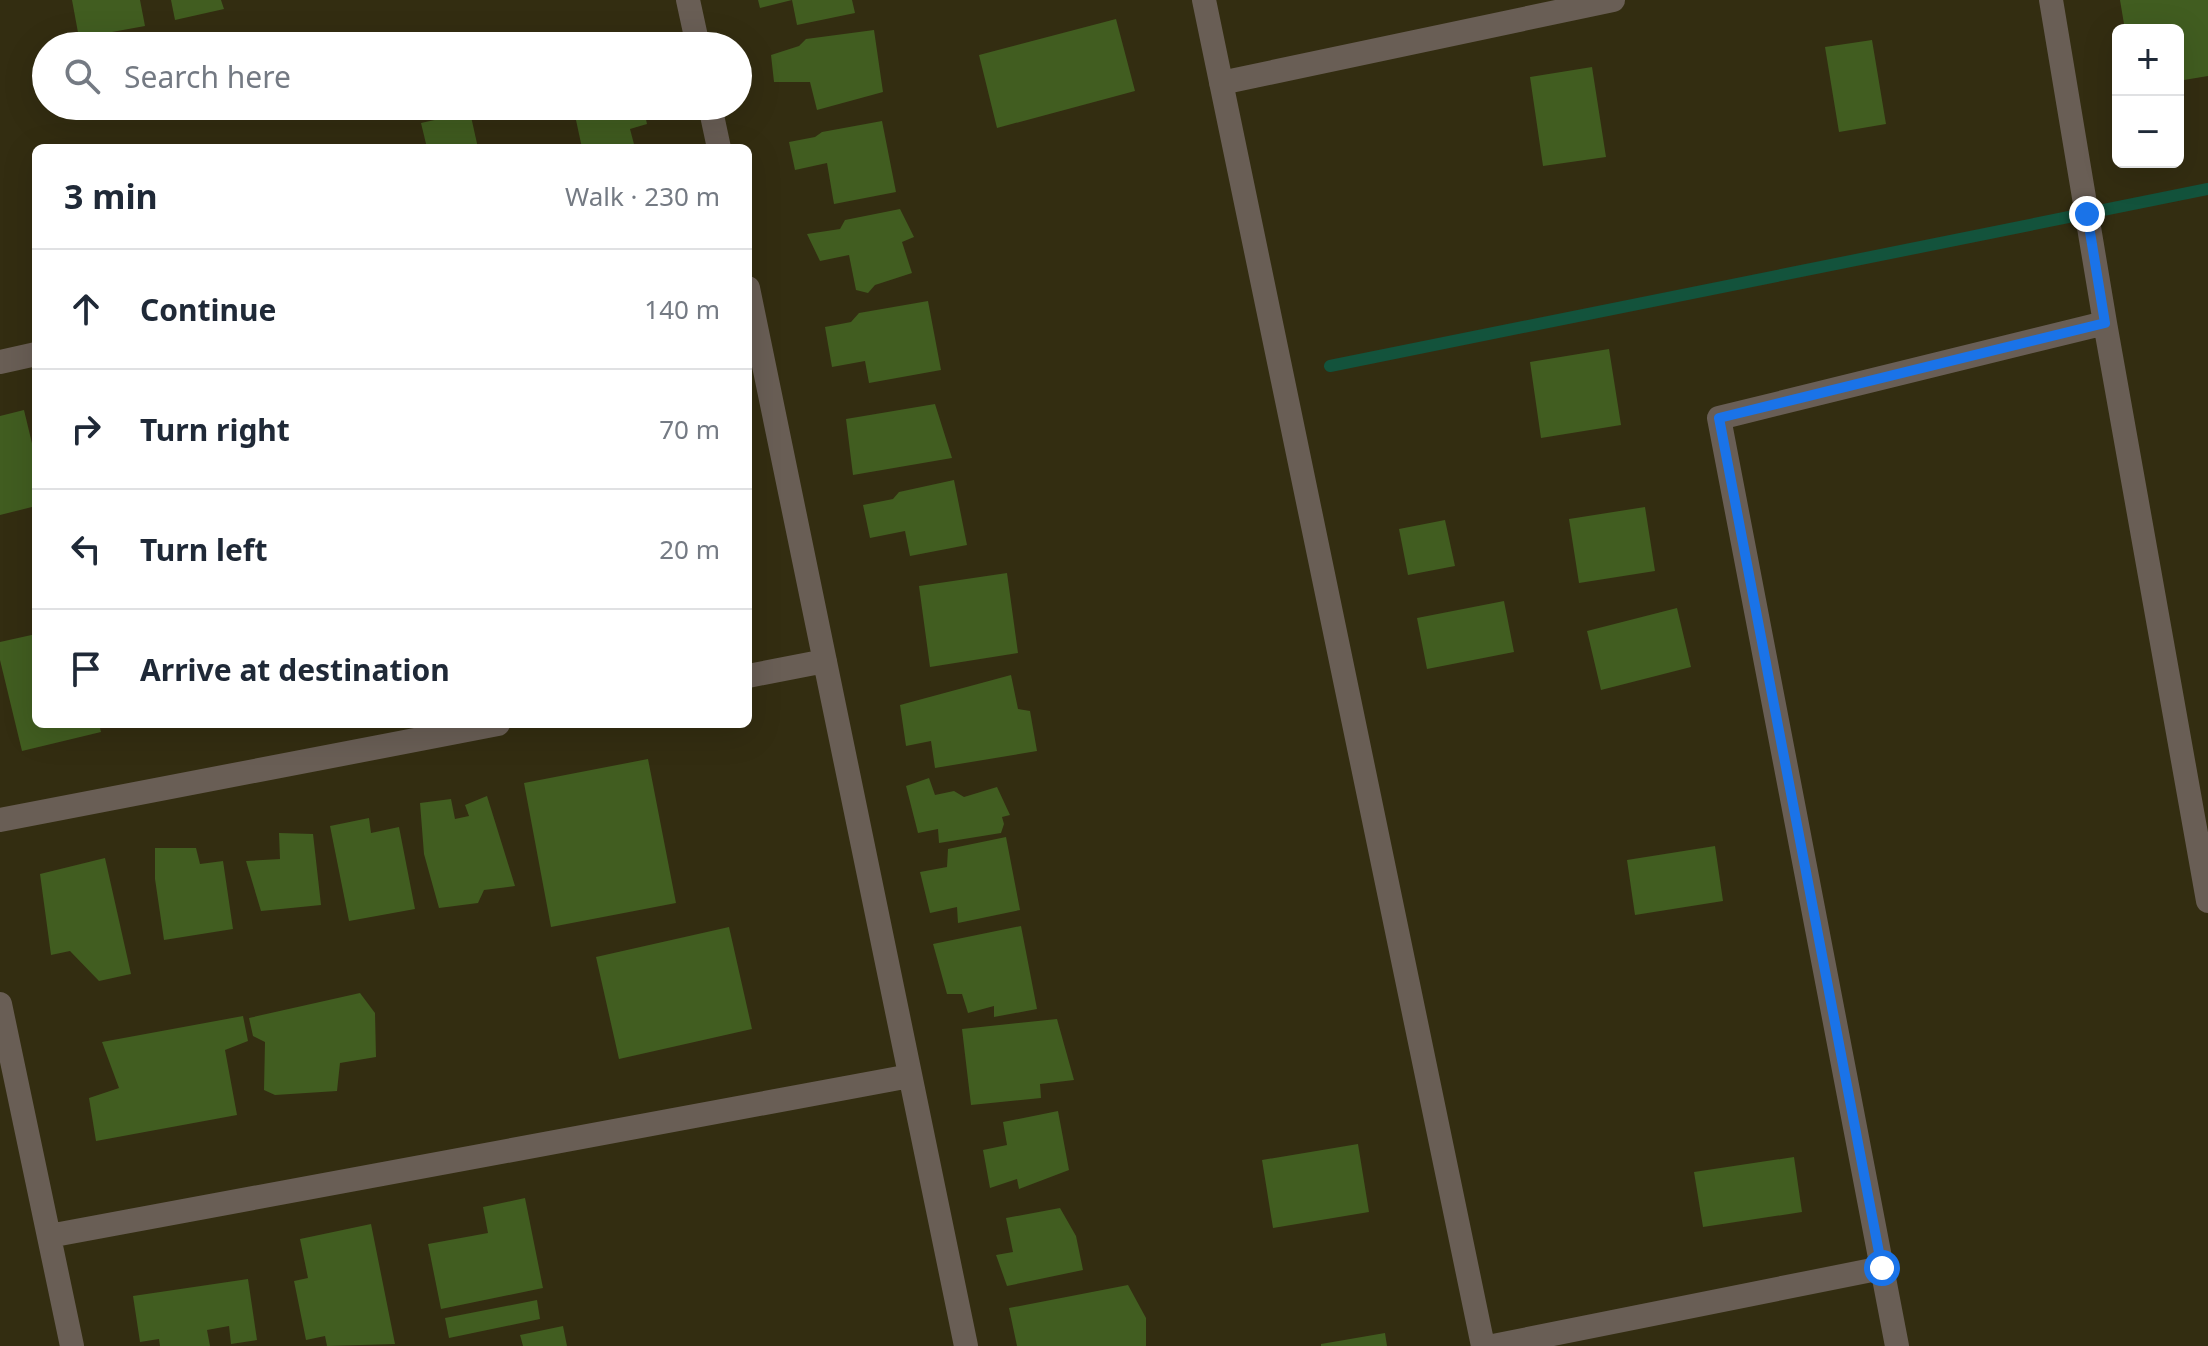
<!DOCTYPE html>
<meta charset="utf-8">
<style>
:root{--surface:#fff;--page:#f6f6f7;--text:#1f2937;--muted:#747a83;--line:#e0e1e3}
body{margin:0;font-family:"Noto Sans",sans-serif;background:var(--page);color:var(--text)}
.controls{position:absolute;right:24px;top:24px;display:grid;overflow:hidden;border-radius:12px;box-shadow:0 8px 32px #0002}
.controls button{width:72px;height:72px;display:grid;place-items:center;padding:0;border:0;border-bottom:2px solid var(--line);background:var(--surface);color:var(--text);font:40px sans-serif}
.stop{position:absolute;width:24px;height:24px;margin:-18px;border:6px solid #1a73e8;border-radius:50%;background:#fff}
.stop.end{background:#1a73e8;border-color:#fff;box-shadow:0 2px 8px #0008}
.list{margin:0;padding:0;list-style:none}
h2{display:flex;justify-content:space-between;align-items:center;height:104px;margin:0;padding:0 32px;font-size:34px}
h2 small{font-size:26px;font-weight:400;color:var(--muted)}
.list li{display:grid;grid-template-columns:52px 1fr auto;gap:24px;align-items:center;box-sizing:border-box;height:120px;padding:0 32px;border-top:2px solid var(--line)}
.list b{display:block;font-size:30px;white-space:nowrap}
.list em{font-size:26px;font-style:normal;color:var(--muted)}
.icon{flex:none;width:44px;height:44px;fill:none;stroke:currentColor;stroke-width:2;stroke-linecap:round;stroke-linejoin:round}
.map{position:relative;flex:none;width:2208px;height:1346px;overflow:hidden}
.search{position:absolute;background:var(--surface);box-shadow:0 8px 32px #0002;left:32px;top:32px;width:720px;height:88px;display:flex;align-items:center;gap:20px;box-sizing:border-box;padding:0 28px;border-radius:44px;color:var(--muted);font-size:30px}
.panel{position:absolute;background:var(--surface);box-shadow:0 8px 32px #0002;left:32px;top:144px;width:720px;height:584px;border-radius:12px}
.map>svg:first-child{display:block}
.lines{fill:none;stroke-linecap:round;stroke-linejoin:round}
.stream{stroke:#13533c;stroke-width:12}
.building{fill:#415d20}
.minor{stroke:#695e55;stroke-width:24}
.route{stroke:#1a73e8;stroke-width:10}
</style>
<div class="map">
<svg width="2208" height="1346" viewBox="0 0 2208 1346">
<rect width="100%" height="100%" fill="#332d11"/>
<g class="lines">
<path class="stream" d="M1330,366L2208,189"/>
</g>
<path class="building" d="M72,0H140L145,26L79,38Z
M171,0H221L224,9L175,20Z
M758,0H852L855,13L797,25L792,0L760,8Z
M2120,0H2208V76L2178,81V30H2125Z
M1116,19L1135,91L997,128L979,55Z
M874,30L883,92L817,110L810,82H774L771,55L799,46L806,39Z
M627,33L630,46H573V45Z
M1872,40L1886,124L1839,132L1825,47Z
M1592,67L1606,157L1543,166L1530,77Z
M573,106H643L647,124L630,129L635,148H582Z
M470,112L478,148H427L421,123Z
M882,121L896,192L834,204L827,163L795,170L789,142L815,137L822,132Z
M900,209L914,237L902,242L912,273L875,285L868,293L856,290L849,255L820,261L807,234L840,229L845,220Z
M928,301L941,370L869,383L865,361L832,367L825,327L851,322L859,313Z
M1609,349L1621,425L1541,438L1530,362Z
M935,404L952,458L853,475L846,419Z
M24,410L36,460V506L0,515V416Z
M954,480L967,545L910,556L905,531L870,538L863,505L893,499L899,492Z
M1645,507L1655,571L1579,583L1569,519Z
M1445,520L1455,566L1408,575L1399,529Z
M1007,573L1018,653L930,667L919,586Z
M1504,601L1514,652L1427,669L1417,618Z
M1677,608L1691,667L1601,690L1587,631Z
M36,634V724H99L101,732L22,751L0,660V642Z
M1011,675L1018,709L1030,711L1037,751L935,768L931,741L906,746L900,705Z
M648,759L676,903L551,927L524,783Z
M929,778L935,795L954,791L964,797L997,787L1010,815L1002,817L1004,824L1001,833L939,843L938,829L918,833L906,786Z
M487,796L515,886L484,890L478,903L439,908L424,854L420,803L451,799L455,819L469,816L465,805Z
M369,818L371,833L399,827L415,909L349,921L330,826Z
M279,833L313,834L321,905L261,911L246,861L280,859Z
M1006,837L1020,910L958,923L957,907L930,913L920,872L947,867L948,849Z
M1715,846L1723,901L1635,915L1627,860Z
M155,848H196L200,864L223,861L233,929L164,940L155,879Z
M105,858L131,974L99,981L70,951L51,955L40,874Z
M1021,926L1037,1009L994,1017V1006L968,1013L962,994H947L933,944Z
M729,927L752,1029L619,1059L596,957Z
M360,993L375,1013L376,1057L340,1063L337,1091L275,1095L264,1090L265,1042L253,1036L249,1018Z
M243,1016L248,1041L225,1050L237,1115L96,1141L89,1098L119,1088L102,1042Z
M1057,1019L1074,1080L1040,1084L1041,1098L971,1105L962,1029Z
M1058,1111L1069,1170L1019,1189L1017,1179L990,1188L983,1150L1007,1145L1003,1122Z
M1358,1144L1369,1212L1273,1228L1262,1160Z
M1794,1157L1802,1212L1703,1227L1694,1172Z
M525,1198L543,1288L441,1309L428,1244L488,1233L483,1207Z
M1060,1208L1076,1236L1083,1270L1007,1286L996,1255L1013,1252L1006,1218Z
M371,1224L395,1344L327,1346L325,1336L306,1340L294,1281L308,1278L300,1239Z
M248,1279L257,1340L231,1344L229,1326L207,1330L210,1346H160L159,1339L140,1342L133,1296Z
M1128,1285L1146,1318V1346H1017L1009,1308Z
M537,1300L540,1319L449,1338L445,1318Z
M563,1326L567,1346H523L520,1335Z
M1385,1333L1387,1346H1321V1344Z"/>
<g class="lines">
<path class="minor" d="M688,0L698,46
M1204,0L1483,1346
M2051,0L2105,323L2208,901
M1221,83L1613,0
M710,106L719,148
M748,288L966,1346
M0,362L36,354
M748,676L825,661
M0,820L498,724
M0,1004L72,1346
M49,1236L910,1076
M1493,1346L1882,1268
M1897,1346L1719,418L2105,323"/>
</g>
<g class="lines">
<path class="route" d="M1882,1268L1719,418L2105,323L2087,214"/>
</g>
</svg>
<div class="controls">
<button>+</button>
<button>−</button>
</div>
<div class="stop" style="left:1882px;top:1268px"></div>
<div class="stop end" style="left:2087px;top:214px"></div>
<div class="search"><svg class="icon" aria-label="search" viewBox="0 0 24 24"><circle cx="10" cy="10" r="6"/><path d="M15 15l6 6"/></svg>Search here</div>
<section class="panel">
<h2>3 min<small>Walk · 230 m</small></h2>
<ul class="list">
<li><svg class="icon" aria-label="ahead" viewBox="0 0 24 24"><path d="M12 20V5M6 11l6-6 6 6"/></svg><div><b>Continue</b></div><em>140 m</em></li>
<li><svg class="icon" aria-label="right" viewBox="0 0 24 24"><path d="M7 20v-9h11M14 6l5 5-5 5"/></svg><div><b>Turn right</b></div><em>70 m</em></li>
<li><svg class="icon" aria-label="left" viewBox="0 0 24 24"><path d="M17 20v-9H6M10 6l-5 5 5 5"/></svg><div><b>Turn left</b></div><em>20 m</em></li>
<li><svg class="icon" aria-label="arrive" viewBox="0 0 24 24"><path d="M6 21V4h12l-3 4 3 4H6"/></svg><div><b>Arrive at destination</b></div></li>
</ul>
</section>
</div>
